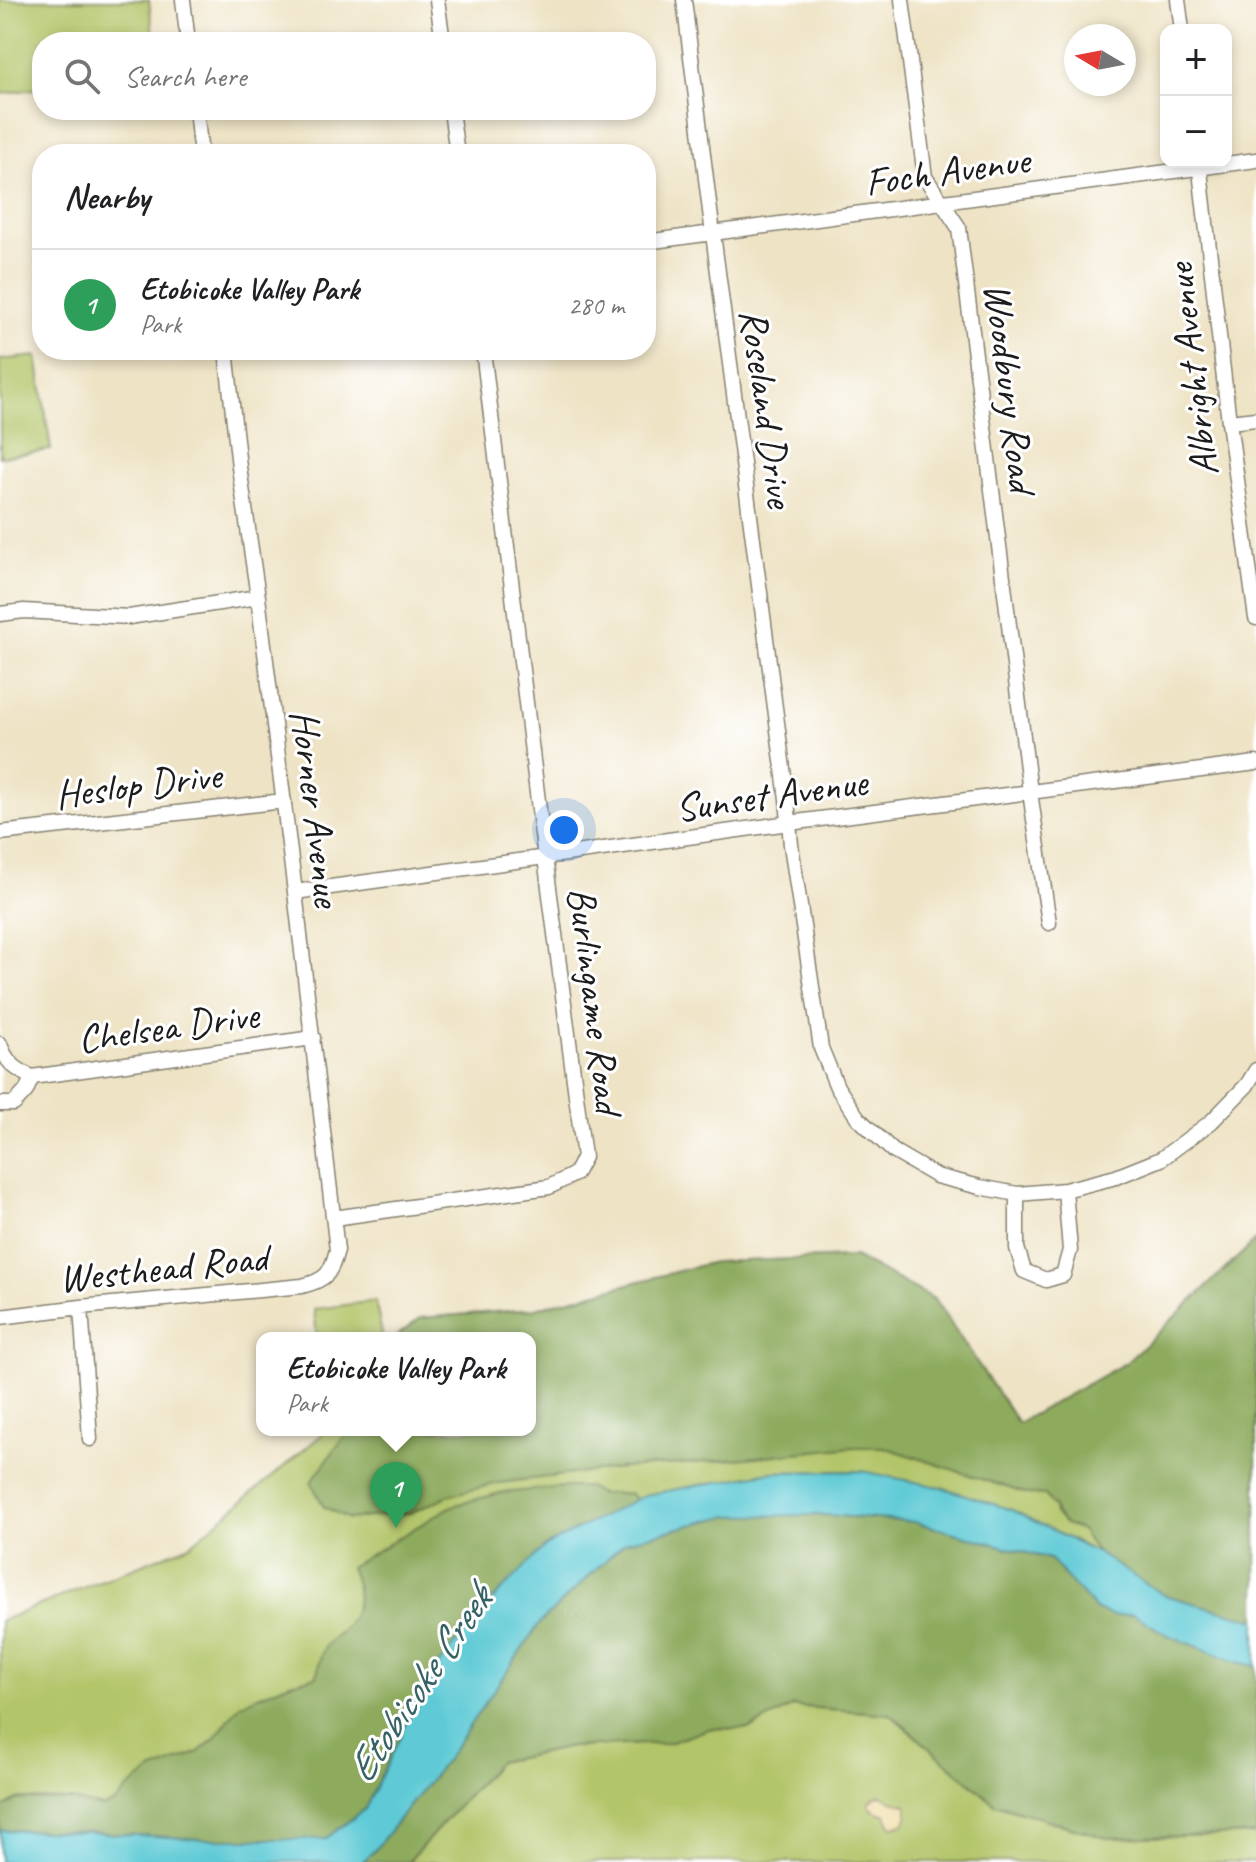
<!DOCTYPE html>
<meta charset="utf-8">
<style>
:root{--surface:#fff;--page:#f6f6f6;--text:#202124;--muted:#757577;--line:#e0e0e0;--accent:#d1495b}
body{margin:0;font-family:Caveat,sans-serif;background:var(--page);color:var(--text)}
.controls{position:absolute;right:24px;top:24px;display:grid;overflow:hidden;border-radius:16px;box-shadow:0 4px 12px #0003}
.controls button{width:72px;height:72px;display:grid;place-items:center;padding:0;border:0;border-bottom:2px solid var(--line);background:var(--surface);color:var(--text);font:40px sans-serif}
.compass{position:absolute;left:1064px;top:24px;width:72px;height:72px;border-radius:50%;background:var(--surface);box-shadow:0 4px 12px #0003;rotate:280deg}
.you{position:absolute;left:564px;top:830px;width:28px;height:28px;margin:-20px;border:6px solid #fff;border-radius:50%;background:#1a73e8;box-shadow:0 0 0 12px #1a73e833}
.badge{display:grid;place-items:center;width:52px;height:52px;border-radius:50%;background:var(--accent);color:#fff;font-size:26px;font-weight:700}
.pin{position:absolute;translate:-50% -66px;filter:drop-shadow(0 2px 4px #0008)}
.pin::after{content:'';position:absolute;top:42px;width:28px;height:24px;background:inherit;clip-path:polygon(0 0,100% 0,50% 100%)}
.popup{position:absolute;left:256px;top:1332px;width:280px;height:104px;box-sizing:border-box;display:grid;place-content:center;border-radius:16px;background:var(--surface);filter:drop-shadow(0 2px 6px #0005);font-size:26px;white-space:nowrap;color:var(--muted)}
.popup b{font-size:30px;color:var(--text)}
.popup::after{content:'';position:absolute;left:50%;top:100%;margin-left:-16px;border:16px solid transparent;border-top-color:var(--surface)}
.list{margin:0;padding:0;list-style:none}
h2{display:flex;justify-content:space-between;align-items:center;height:104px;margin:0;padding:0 32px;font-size:34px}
h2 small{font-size:26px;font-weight:400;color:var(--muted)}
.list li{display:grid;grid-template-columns:52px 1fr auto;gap:24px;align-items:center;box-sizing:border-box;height:112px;padding:0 32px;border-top:2px solid var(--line)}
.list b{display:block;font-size:30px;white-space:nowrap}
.list p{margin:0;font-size:26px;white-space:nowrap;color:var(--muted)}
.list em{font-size:26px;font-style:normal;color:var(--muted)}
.icon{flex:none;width:44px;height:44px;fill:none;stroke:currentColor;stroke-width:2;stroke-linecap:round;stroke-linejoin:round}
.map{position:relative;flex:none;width:1256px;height:1862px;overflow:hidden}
.search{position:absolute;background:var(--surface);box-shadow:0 4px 12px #0003;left:32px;top:32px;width:624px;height:88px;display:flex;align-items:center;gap:20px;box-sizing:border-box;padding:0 28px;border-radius:32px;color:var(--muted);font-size:30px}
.panel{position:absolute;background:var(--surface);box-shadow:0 4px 12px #0003;left:32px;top:144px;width:624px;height:216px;border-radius:32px}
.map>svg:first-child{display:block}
.green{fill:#b2c569;stroke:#677042;stroke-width:2}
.forest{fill:#8daa5d;stroke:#54633c;stroke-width:2}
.sand{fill:#eeda9e;stroke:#857b5d;stroke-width:2}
.water{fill:#5ecad5;stroke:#3d7378;stroke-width:2}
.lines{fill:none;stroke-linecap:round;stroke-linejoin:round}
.street-casing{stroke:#858070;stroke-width:17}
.street{stroke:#fff;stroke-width:14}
.labels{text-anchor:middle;stroke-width:6;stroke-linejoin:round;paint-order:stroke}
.street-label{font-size:40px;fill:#1c1c1c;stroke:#fff}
.water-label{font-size:42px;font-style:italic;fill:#366266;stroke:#fff}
</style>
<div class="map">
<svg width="1256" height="1862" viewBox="0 0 1256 1862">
<rect width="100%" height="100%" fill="#fff"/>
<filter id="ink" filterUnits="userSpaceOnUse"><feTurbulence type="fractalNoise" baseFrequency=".0125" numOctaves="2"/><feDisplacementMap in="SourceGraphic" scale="16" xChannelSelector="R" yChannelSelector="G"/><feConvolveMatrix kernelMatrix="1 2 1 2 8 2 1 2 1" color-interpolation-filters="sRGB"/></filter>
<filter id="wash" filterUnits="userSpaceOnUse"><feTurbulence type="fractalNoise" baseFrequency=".006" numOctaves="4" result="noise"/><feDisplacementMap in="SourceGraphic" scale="32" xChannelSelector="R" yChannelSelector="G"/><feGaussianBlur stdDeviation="1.8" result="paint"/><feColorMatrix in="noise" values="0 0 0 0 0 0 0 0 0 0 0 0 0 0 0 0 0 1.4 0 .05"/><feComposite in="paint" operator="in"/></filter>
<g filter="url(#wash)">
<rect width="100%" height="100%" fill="#eee3c5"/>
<path class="green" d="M0,0H149L154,42H42V88L0,94Z
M37,356L51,450L0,457V360Z
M1256,1240V1620L1164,1595L1097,1553L1012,1510L862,1471L772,1472L645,1495L429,1677L87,1832L0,1830V1621L190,1545L324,1433V1430H530V1338H394L421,1318L532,1309L714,1262L855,1257L934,1299L1018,1423L1127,1362Z
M375,1301L383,1338H317L314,1309Z
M793,1706L890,1714L995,1804L1107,1838L1256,1834V1862H408L498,1762L571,1747L668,1743L712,1728L749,1729Z"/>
<path class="forest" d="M1256,1240V1620L1164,1595L1097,1553L1081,1530L1065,1524L1055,1514L1054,1507L1045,1495L1027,1494L884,1447H854L696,1463L622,1468L499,1483L450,1495L410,1513L349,1519L324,1507L311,1482L349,1430H530V1338H394L421,1318L532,1309L714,1262L855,1257L934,1299L1018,1423L1127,1362Z
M564,1487H588L600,1494L630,1493L636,1500L545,1546L429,1677L365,1809L325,1839H201L87,1832L0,1830V1810L18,1799L71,1800L103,1807L116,1802L129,1787L152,1771L197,1753L213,1740L240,1705L253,1698L290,1683L317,1676C318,1666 321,1653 326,1645C330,1640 336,1636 341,1631C362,1609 361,1593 350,1567L452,1506L500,1493Z
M770,1514L826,1515L914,1522L1050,1559L1096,1610L1114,1616L1133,1614L1168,1635L1234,1660L1256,1666V1834L1107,1838L995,1804L890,1714L793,1706L749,1729L712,1728L668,1743L571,1747L498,1762L408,1862H362L373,1852L448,1757L540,1623L625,1542L726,1516Z"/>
<path class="sand" d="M882,1795L892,1801L907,1805V1818L904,1824L894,1826L890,1824L886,1815C878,1811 872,1813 869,1804L875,1797Z"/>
<path class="water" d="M862,1471L944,1488L1012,1510L1097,1553L1164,1595L1256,1620V1666L1234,1661L1168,1635L1133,1614L1114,1616L1096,1610L1050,1559L914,1522L826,1515L726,1516L625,1542L540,1623L448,1757L373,1852L362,1862H0V1830L87,1832L201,1839H325L365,1809L429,1677L480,1613L545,1546L645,1495L772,1472Z"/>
</g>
<g filter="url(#ink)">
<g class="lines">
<g class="street-casing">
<path id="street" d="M183,0L188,42
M437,0L443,42
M684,0L710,211L787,799L791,845L821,1048L837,1087L858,1118L893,1151L936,1176L980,1187L1017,1194L1065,1190L1116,1177L1161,1159L1211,1122L1247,1085L1256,1070
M902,0L925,177L959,228L1030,792L1049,923
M1178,0L1182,30
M196,110L201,154
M451,110L457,154
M1199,162L1229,422L1256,618
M646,242L1256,160
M1229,422L1256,419
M0,614L24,611L129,617L258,597
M0,833L284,801
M295,892L789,823L1256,763
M0,1044C6,1062 15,1069 32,1077L313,1038
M0,1104H14L26,1091L32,1077
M1017,1194V1248L1024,1271L1046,1280L1063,1275L1070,1250L1065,1190
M334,1218L549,1187L575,1174L584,1157L542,834L483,350
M81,1307L90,1439
M0,1317L81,1307L302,1286C327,1280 331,1273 337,1250L295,892L258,597L239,467L226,350"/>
</g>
<use href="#street" class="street"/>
</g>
</g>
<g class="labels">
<g class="street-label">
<text transform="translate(947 170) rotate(-8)" y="14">Foch Avenue</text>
<text transform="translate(1191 370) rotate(-97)" y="14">Albright Avenue</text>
<text transform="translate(1011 387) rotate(83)" y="14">Woodbury Road</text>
<text transform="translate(768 408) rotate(82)" y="14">Roseland Drive</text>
<text transform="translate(138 784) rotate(-7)" y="14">Heslop Drive</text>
<text transform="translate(771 794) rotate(-8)" y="14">Sunset Avenue</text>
<text transform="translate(317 808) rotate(83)" y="14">Horner Avenue</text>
<text transform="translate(596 1000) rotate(83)" y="14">Burlingame Road</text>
<text transform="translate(168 1026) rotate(-8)" y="14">Chelsea Drive</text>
<text transform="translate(163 1267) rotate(-6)" y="14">Westhead Road</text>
</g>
<g class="water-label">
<text transform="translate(418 1684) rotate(-56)" y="15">Etobicoke Creek</text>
</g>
</g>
</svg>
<div class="controls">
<button>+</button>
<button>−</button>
</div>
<svg class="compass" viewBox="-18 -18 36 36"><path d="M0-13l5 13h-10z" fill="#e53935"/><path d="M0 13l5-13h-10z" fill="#757577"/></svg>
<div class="you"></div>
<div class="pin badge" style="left:396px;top:1528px;background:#2e9e5b">1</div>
<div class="popup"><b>Etobicoke Valley Park</b>Park</div>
<div class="search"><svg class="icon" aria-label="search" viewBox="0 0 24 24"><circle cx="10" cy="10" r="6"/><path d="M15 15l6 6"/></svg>Search here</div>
<section class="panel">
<h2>Nearby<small></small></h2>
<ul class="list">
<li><span class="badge" style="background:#2e9e5b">1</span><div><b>Etobicoke Valley Park</b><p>Park</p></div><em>280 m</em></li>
</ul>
</section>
</div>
